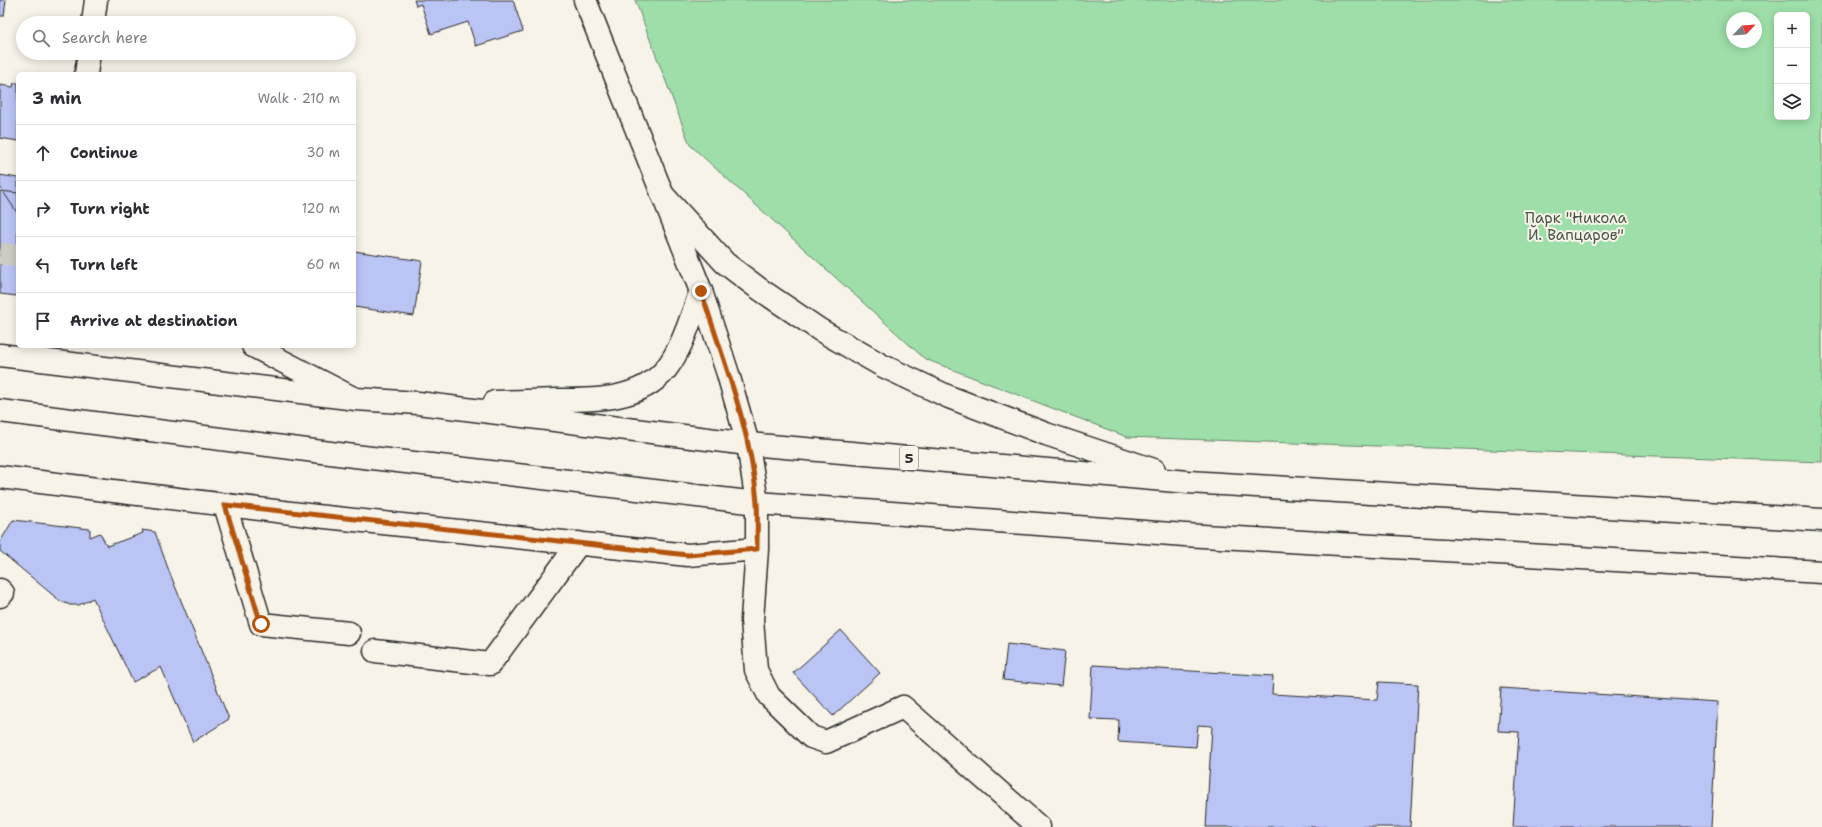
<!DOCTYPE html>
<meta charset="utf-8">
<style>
:root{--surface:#fff;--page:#f2f2f3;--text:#2b2b33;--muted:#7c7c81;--line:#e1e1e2}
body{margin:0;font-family:"Shantell Sans",sans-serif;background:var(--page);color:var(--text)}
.controls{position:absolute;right:12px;top:12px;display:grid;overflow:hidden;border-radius:6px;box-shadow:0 2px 10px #0003}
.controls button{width:36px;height:36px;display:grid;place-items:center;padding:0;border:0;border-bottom:1px solid var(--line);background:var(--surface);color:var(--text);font:20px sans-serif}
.compass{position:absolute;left:1726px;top:12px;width:36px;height:36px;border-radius:50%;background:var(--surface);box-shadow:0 2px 10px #0003;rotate:65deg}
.stop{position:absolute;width:12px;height:12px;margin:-9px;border:3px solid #b45309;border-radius:50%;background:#fff}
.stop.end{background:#b45309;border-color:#fff;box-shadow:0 1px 4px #0008}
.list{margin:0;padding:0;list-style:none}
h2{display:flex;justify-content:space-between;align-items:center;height:52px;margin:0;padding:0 16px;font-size:17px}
h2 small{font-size:13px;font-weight:400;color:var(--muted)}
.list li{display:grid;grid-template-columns:26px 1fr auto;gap:12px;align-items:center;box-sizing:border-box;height:56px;padding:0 16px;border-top:1px solid var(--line)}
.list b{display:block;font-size:15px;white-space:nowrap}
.list em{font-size:13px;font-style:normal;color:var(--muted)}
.icon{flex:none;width:22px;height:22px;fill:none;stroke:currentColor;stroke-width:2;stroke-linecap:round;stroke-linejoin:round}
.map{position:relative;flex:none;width:1822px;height:827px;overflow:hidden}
.search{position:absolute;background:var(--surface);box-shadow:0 2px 10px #0003;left:16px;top:16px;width:340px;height:44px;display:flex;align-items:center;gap:10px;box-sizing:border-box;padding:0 14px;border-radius:22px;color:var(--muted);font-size:15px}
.panel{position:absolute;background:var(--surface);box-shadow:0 2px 10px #0003;left:16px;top:72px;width:340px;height:276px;border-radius:6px}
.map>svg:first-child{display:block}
.green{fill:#9edfa9;stroke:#64856a;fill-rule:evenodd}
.building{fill:#bac4f5;stroke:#2b2b2b}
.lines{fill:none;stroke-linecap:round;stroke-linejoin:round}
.minor-tunnel{stroke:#cecbc2;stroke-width:22;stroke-dasharray:22 11;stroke-linecap:butt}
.minor-casing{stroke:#2b2b2b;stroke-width:25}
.highway-casing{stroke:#2b2b2b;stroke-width:25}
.minor{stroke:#f7f3e8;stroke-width:22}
.highway{stroke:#f7f3e8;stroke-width:22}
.route{stroke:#b45309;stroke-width:5}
.labels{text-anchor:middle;stroke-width:4;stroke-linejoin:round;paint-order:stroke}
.shield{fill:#f7f3e8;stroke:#686764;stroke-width:1}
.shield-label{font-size:14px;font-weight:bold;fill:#2b2b2b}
.park-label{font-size:15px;fill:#48584a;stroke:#f7f3e8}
</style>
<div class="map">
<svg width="1822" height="827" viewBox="0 0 1822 827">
<rect width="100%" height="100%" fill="#f7f3e8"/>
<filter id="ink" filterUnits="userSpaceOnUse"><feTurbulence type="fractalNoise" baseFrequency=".025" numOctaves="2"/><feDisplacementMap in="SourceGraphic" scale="8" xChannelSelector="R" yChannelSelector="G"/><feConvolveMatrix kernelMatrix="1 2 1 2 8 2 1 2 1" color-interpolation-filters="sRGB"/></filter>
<g filter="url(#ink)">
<path class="green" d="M635,0H1822V462L1127,437L925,359L690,145ZM1777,15H1807V117H1777ZM1732,18H1756V42H1732Z"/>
<path class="building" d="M0,0H6L4,16H0Z
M414,0H513L523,31L476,46L468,22L431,34L421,4L416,6Z
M14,83H18V141L0,138V85L13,87Z
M0,175L18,178V214L0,187Z
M0,191L18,193L17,296L0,294Z
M354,251L422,261L414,316L354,307Z
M13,520L90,529V537L100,533L107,546L143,533L142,530L155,532L169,571L229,719L193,742L161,667L133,682L93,598L79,605H70L60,601L0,551V542Z
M841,630L880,673L833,716L793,673Z
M1007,644L1065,651L1061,686L1003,680Z
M1093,665L1273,676L1272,694L1377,700L1379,682L1418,684L1410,827H1206L1212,726L1198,725L1196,747L1118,742L1119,720L1090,719Z
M1501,688L1718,702L1711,827H1513L1519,732L1498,731Z"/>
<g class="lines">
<path class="minor-tunnel" d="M0,253L18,256"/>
<g class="minor-casing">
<path id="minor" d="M585,0L701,291L728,374L748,444L757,503V549L752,620L756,670L769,696L811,737L826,742L903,707L1039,827
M93,23L96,0
M86,74L89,53
M253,346L353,398
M0,477L316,516L688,555L757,549
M225,505L261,624L349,633
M0,590L3,593L0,596
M375,651L490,664L579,543"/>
</g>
<g class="highway-casing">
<path id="highway" d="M662,194L725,263L758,288L820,330L883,366L949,397L1046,434L1154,470
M0,355L356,399L418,403L748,444L1188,482L1822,520
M495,402C515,401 535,401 556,400C593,400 640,401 666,369C683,347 691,317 701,291
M0,411L346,455L757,503L1185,535L1822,572"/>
</g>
<use href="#minor" class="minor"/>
<use href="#highway" class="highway"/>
</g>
</g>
<g class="lines" filter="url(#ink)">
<path class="route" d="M261,624L225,505L688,555L757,549C757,534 758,518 757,503C752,432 723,359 701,291"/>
</g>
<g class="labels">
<rect class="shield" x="900" y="446" width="18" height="24" rx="3"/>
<g class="shield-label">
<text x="909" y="463">5</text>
</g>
<g class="park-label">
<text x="1576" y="223">Парк "Никола<tspan x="1576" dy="17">Й. Вапцаров"</tspan></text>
</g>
</g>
</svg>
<div class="controls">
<button>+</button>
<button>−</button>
<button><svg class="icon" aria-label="layers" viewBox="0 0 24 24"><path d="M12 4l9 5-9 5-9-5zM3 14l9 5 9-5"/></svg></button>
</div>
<svg class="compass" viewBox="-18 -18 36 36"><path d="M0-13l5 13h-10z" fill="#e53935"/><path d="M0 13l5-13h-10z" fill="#7c7c81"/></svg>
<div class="stop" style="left:261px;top:624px"></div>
<div class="stop end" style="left:701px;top:291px"></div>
<div class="search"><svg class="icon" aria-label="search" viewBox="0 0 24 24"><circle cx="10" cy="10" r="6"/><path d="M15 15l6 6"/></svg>Search here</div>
<section class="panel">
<h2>3 min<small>Walk · 210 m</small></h2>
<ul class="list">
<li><svg class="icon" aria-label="ahead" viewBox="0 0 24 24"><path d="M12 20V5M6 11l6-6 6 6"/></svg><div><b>Continue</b></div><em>30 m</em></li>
<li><svg class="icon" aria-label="right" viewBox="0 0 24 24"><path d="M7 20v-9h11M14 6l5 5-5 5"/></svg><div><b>Turn right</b></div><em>120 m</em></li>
<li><svg class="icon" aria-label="left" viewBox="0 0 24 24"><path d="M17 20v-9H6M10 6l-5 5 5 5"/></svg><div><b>Turn left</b></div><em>60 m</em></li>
<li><svg class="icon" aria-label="arrive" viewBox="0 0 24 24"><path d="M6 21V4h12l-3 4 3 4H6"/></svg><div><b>Arrive at destination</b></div></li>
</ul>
</section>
</div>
